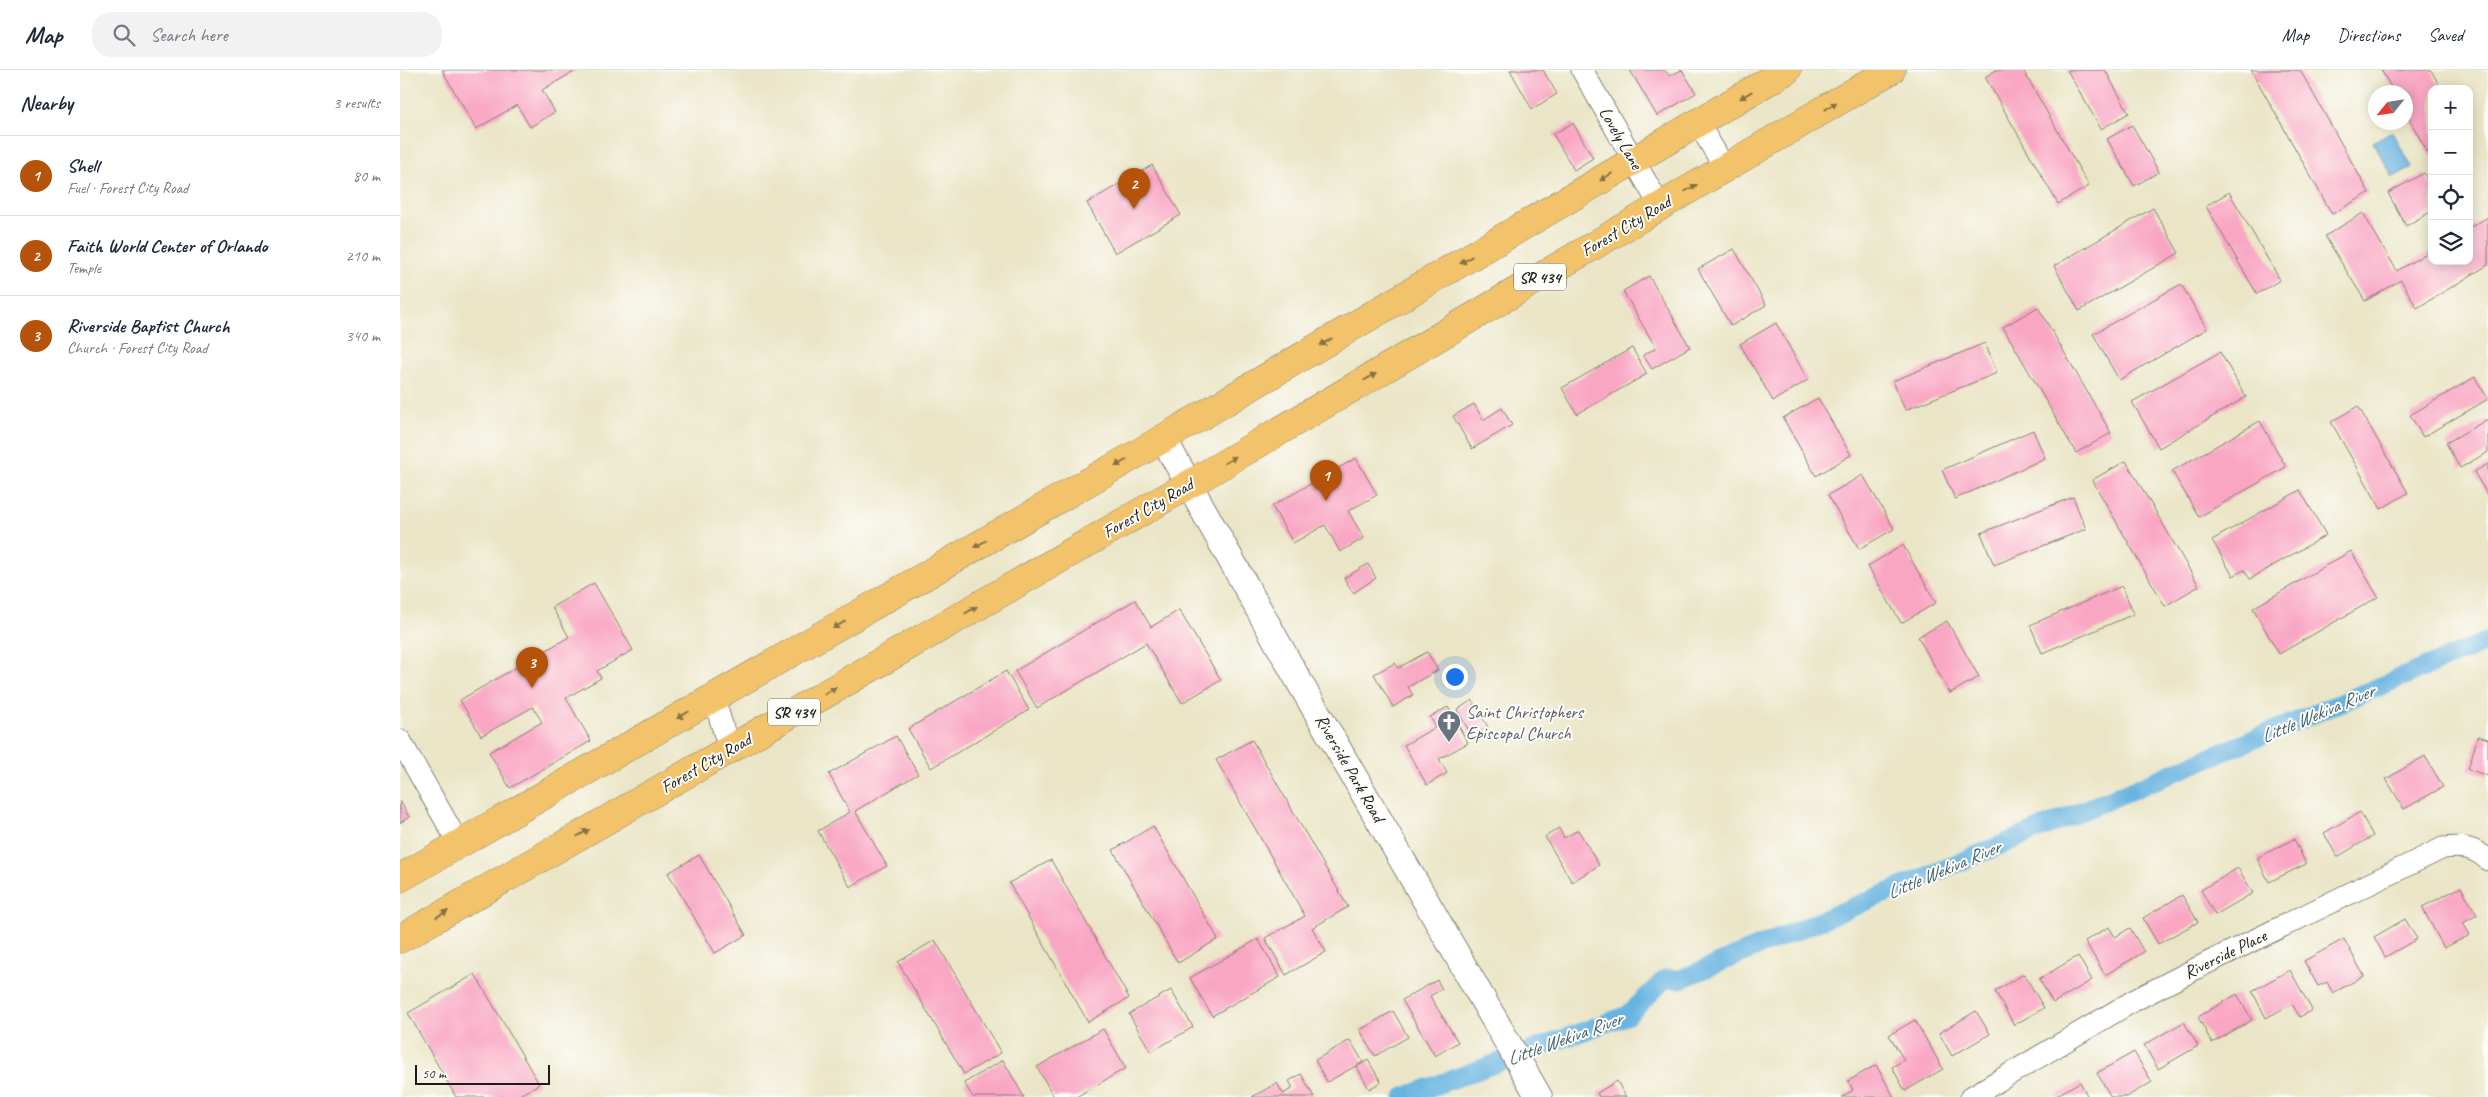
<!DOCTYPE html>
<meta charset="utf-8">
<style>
:root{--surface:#fff;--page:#f2f2f3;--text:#1f2937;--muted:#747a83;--line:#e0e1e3;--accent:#b45309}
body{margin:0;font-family:Caveat,sans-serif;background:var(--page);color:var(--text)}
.controls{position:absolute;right:15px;top:15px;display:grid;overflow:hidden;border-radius:10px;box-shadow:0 2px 12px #0003}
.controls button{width:45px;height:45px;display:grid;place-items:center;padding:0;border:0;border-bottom:1px solid var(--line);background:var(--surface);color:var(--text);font:25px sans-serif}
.compass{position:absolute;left:1968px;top:15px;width:45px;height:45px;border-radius:50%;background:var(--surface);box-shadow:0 2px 12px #0003;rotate:240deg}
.scale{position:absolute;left:15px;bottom:12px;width:135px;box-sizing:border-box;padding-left:5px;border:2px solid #1c1c1c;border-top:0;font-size:14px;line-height:18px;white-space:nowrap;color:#1c1c1c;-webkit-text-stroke:4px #fdfcf7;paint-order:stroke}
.you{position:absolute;left:1054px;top:606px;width:18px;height:18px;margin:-12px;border:4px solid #fff;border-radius:50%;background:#1a73e8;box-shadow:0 0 0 8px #1a73e833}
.badge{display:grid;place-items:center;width:32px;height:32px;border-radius:50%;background:var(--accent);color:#fff;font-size:16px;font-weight:700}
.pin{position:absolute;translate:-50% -41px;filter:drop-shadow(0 1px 2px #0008)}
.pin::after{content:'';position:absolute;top:26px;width:18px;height:15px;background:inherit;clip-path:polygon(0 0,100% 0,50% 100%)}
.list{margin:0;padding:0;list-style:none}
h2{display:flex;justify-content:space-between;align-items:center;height:65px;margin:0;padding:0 20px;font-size:21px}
h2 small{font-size:16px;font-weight:400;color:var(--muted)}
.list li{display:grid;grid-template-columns:32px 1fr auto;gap:15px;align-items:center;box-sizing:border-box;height:80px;padding:0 20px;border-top:1px solid var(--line)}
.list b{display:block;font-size:19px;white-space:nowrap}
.list p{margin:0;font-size:16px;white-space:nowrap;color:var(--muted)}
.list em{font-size:16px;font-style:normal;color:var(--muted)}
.icon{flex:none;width:28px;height:28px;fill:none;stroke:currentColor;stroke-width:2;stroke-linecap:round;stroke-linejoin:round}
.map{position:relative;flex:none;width:2088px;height:1027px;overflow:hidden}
header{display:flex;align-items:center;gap:30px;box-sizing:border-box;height:70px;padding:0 25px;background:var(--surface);border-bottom:1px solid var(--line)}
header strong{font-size:24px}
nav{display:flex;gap:28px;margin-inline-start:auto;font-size:18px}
.search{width:350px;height:45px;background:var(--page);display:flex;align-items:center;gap:12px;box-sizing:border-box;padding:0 18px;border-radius:20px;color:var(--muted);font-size:19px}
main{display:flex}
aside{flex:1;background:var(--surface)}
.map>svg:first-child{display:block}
.water{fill:#68b4e1;stroke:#42687e}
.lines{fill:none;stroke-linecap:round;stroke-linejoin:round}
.canal{stroke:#68b4e1;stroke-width:19}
.building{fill:#f9a6c3}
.minor-casing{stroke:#838071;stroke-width:23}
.tertiary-casing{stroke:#838071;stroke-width:28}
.primary-casing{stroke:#838071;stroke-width:29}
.minor{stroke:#fff;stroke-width:21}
.tertiary{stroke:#fff;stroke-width:26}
.primary{stroke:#f2c36a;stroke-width:28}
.oneway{fill:#877043}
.labels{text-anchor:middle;stroke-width:4;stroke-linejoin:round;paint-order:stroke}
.shield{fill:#fdfcf7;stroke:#605f5e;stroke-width:1}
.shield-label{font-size:16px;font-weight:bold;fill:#1c1c1c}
.street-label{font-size:18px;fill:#1c1c1c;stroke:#fdfcf7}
.worship-label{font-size:18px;fill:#5b616d;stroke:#fdfcf7;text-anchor:start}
.water-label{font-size:19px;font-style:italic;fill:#3e6075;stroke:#fdfcf7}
</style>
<header>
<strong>Map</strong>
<div class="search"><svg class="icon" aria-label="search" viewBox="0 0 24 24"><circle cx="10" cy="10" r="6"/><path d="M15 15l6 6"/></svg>Search here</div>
<nav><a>Map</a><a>Directions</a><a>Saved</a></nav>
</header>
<main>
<aside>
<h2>Nearby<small>3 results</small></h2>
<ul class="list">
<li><span class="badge">1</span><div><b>Shell</b><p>Fuel · Forest City Road</p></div><em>80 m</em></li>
<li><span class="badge">2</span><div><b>Faith World Center of Orlando</b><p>Temple</p></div><em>210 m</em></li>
<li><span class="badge">3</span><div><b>Riverside Baptist Church</b><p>Church · Forest City Road</p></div><em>340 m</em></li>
</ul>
</aside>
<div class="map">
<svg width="2088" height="1027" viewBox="0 0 2088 1027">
<rect width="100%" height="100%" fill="#fdfcf7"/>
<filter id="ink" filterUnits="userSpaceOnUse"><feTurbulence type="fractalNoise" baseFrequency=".02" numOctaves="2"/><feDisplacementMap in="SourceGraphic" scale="10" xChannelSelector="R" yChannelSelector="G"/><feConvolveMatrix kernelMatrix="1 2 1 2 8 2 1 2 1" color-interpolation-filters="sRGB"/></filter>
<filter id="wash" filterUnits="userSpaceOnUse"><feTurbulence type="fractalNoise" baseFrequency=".0096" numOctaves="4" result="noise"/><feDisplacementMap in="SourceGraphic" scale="20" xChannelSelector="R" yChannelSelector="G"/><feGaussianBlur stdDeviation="1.12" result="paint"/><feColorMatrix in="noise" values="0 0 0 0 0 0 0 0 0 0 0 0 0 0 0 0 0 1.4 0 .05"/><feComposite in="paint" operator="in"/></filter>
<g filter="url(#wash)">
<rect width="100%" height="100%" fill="#eae5c6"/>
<path class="water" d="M1992,61L2012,97L1993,107L1973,72Z"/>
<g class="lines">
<path class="canal" d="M1004,1027L1228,945L1265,909H1281L2088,571"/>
</g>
<g id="blocks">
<path class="building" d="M42,0H177L142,20L155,42L130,57L117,35L76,59Z
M1110,0H1143L1157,24L1132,39Z
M1230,0H1265L1269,6L1282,0L1296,23L1257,46Z
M1596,0H1623L1689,116L1658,134L1585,7Z
M1667,0H1705L1729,43L1701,59Z
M1851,0H1900L1969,123L1932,144Z
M1981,0H2031L2041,19H2032V83L2029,85L2006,43V22H1994Z
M1173,53L1193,88L1174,100L1153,64Z
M1732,55L1759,102L1734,116L1707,69Z
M752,95L781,145L715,183L687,133Z
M2024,103L2032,118V141L2006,156L1988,123Z
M1829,122L1880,210L1857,224L1806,136Z
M1753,138L1779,183L1679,241L1654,196Z
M1963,143L1997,201L2032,180V191H2069V158L2088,147V195L2017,238L2001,210L1965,231L1925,166Z
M1334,179L1366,235L1331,256L1298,199Z
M1249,206L1290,277L1252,299L1243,285L1256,278L1223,221Z
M1781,214L1807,259L1719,310L1693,264Z
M1638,237L1711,363L1676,383L1603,257Z
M1376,253L1408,310L1373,331L1340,274Z
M1585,273L1597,303L1505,340L1493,311Z
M1232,278L1247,304L1177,344L1162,318Z
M1820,282L1846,327L1759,378L1732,332Z
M2075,307L2088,329L2023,367L2010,345Z
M1418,328L1451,385L1416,406L1383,348Z
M1074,334L1083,350L1102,338L1112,355L1072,379L1053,346Z
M1958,336L2008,423L1981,439L1931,352Z
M2088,349V382L2060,398L2046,373Z
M1860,351L1886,397L1799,447L1772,401Z
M1633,360L1645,388L1555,429L1542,400Z
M956,388L977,425L948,441L964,468L940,482L925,455L893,473L872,436Z
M1726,391L1799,516L1765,536L1692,410Z
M2088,394V426L2074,402Z
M1463,405L1494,459L1459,479L1428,425Z
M1900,420L1926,465L1850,509L1844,500L1833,506L1812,470Z
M1673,427L1686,459L1594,495L1581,463Z
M1503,475L1536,533L1501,553L1468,496Z
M1951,481L1978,527L1879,584L1853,538Z
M968,494L976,508L953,523L944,508Z
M194,513L233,580L197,601L201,608L166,628L191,671L110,718L89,682L142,652L133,637L81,666L60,630L169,567L152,537Z
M1722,516L1734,544L1642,583L1630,555Z
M735,530L751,557L779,540L821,610L782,633L746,573L637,638L615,601Z
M1547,551L1579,607L1550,623L1518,567Z
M1027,582L1038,600L1008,617L1013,625L993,637L974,604L995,593L998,598Z
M606,601L629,640L531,698L508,659Z
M1072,630L1088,657L1072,666L1057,640Z
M1048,637L1068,673L1039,689L1047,703L1027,715L1004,675L1036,657L1030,647Z
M496,666L518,704L455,741L487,796L450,817L418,761L450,742L429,704Z
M2078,666L2088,669V706L2068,699Z
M852,670L948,837L912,858L926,882L886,905L865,868L905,846L816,690Z
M2025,686L2043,717L2004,739L1986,709Z
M0,731L9,747L0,753Z
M1960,742L1973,766L1937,787L1924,763Z
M753,756L818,869L778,893L713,780Z
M1159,758L1164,768L1178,760L1199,795L1172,812L1145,767Z
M1894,769L1906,794L1869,812L1857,788Z
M299,785L346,865L315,883L268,803Z
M651,790L729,928L688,952L609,813Z
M1838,798L1853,823L1815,845L1801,820Z
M2061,817L2077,845L2063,853L2070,865L2044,878L2022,837Z
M1782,825L1798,852L1758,874L1743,848Z
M2005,849L2017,869L1985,887L1974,867Z
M1709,857L1715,867L1730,858L1744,882L1705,905L1685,871Z
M858,869L880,907L812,946L790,908Z
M1944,869L1964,906L1933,923L1927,912L1918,916L1904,891Z
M535,870L601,983L564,1004L498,892Z
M1678,886L1692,910L1653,933L1639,909Z
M1890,900L1912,940L1900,947L1892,934L1866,948L1852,921Z
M75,904L139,1014L116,1027H56L8,943Z
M1624,904L1644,938L1614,955L1595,921Z
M1037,910L1042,919L1030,926L1058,972L1035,986L1002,930Z
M771,920L793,957L751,982L729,944Z
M1837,924L1852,950L1812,973L1798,947Z
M993,941L1008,967L975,986L960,960Z
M1576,941L1590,964L1552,986L1539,963Z
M1515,950L1543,999L1505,1021L1492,997L1504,990L1489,965Z
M1784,952L1798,976L1758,999L1744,975Z
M703,959L726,998L676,1027H654L637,997Z
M950,970L963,992L927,1012L915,990Z
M1734,982L1752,1012L1726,1027H1711L1697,1003Z
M603,990L624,1027H573L564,1013Z
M968,990L981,1012L969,1019L957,997Z
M1476,995L1494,1027H1442L1453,1020L1448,1011Z
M901,1004L914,1027H852L877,1013L883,1024L893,1018L889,1011Z
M1217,1011L1226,1027H1199L1197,1023Z
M1680,1012L1688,1027H1654Z"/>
</g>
</g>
<g filter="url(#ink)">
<use href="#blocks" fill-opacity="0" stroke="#838071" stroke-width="1"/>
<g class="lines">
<g class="minor-casing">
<path id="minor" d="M1182,0L1260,136
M1298,53L1325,98
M314,628L329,679
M0,670L59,774
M1571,1027L1735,930L1801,896L2043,778C2062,776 2074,777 2088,790"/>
</g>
<g class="tertiary-casing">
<path id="tertiary" d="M763,368L896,606L1139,1027"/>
</g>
<g class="primary-casing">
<path id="primary" d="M0,808L742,381L1387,0
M0,869L788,415L1491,0"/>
</g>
<use href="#minor" class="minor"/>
<use href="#tertiary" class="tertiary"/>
<use href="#primary" class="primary"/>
</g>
<defs><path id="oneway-solid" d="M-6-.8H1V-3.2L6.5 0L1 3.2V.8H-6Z" transform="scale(1.25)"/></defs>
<g class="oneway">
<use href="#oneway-solid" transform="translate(1346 25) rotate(149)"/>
<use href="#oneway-solid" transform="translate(1431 36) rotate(-31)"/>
<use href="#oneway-solid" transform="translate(1206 107) rotate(149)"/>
<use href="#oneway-solid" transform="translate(1291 118) rotate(-30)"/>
<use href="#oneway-solid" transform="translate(1066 190) rotate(149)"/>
<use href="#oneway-solid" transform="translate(926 272) rotate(149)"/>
<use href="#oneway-solid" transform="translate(970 307) rotate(-30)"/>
<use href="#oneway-solid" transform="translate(830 390) rotate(-31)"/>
<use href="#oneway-solid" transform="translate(721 393) rotate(150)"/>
<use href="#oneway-solid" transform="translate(580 474) rotate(150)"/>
<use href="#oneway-solid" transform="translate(571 540) rotate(-30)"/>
<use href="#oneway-solid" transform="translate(439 555) rotate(150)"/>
<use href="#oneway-solid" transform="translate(430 621) rotate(-30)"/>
<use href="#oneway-solid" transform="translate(283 645) rotate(150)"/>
<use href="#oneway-solid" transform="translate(183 763) rotate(-30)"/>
<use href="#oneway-solid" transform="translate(42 844) rotate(-30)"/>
</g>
</g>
<defs>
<g id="church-pin" transform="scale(1.25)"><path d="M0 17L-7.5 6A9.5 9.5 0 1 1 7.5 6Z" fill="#6b7280" stroke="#fdfcf7"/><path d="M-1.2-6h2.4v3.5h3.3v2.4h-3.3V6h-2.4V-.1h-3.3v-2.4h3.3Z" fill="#fff"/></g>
</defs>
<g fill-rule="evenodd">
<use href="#church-pin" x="1049" y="652"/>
</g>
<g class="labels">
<g class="shield">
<rect x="1114" y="193.5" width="52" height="27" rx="4"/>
<rect x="368" y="628.5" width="52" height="27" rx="4"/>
</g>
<g class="shield-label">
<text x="1140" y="213">SR 434</text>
<text x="394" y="648">SR 434</text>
</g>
<g class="street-label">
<text transform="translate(1221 68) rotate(60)" y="6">Lovely Lane</text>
<text transform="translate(1226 156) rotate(-31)" y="6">Forest City Road</text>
<text transform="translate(748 438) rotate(-30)" y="6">Forest City Road</text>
<text transform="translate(306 693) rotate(-30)" y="6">Forest City Road</text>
<text transform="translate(950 698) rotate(60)" y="6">Riverside Park Road</text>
<text transform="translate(1825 884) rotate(-26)" y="6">Riverside Place</text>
</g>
<g class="worship-label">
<text x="1066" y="648">Saint Christophers<tspan x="1066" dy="21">Episcopal Church</tspan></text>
</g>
<g class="water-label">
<text transform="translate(1917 643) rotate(-23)" y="7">Little Wekiva River</text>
<text transform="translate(1543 799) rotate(-23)" y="7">Little Wekiva River</text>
<text transform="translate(1164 968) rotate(-20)" y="7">Little Wekiva River</text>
</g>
</g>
</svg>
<div class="controls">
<button>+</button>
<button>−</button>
<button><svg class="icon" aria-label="locate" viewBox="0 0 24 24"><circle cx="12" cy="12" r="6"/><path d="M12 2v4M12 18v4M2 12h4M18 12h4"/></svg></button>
<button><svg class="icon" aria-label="layers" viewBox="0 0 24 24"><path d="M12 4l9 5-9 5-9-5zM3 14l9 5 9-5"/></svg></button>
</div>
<svg class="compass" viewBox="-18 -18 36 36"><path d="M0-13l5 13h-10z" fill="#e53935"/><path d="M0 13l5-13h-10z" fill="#747a83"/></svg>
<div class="scale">50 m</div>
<div class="you"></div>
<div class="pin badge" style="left:926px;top:431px">1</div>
<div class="pin badge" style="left:734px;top:139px">2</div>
<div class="pin badge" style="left:132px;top:618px">3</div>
</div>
</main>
